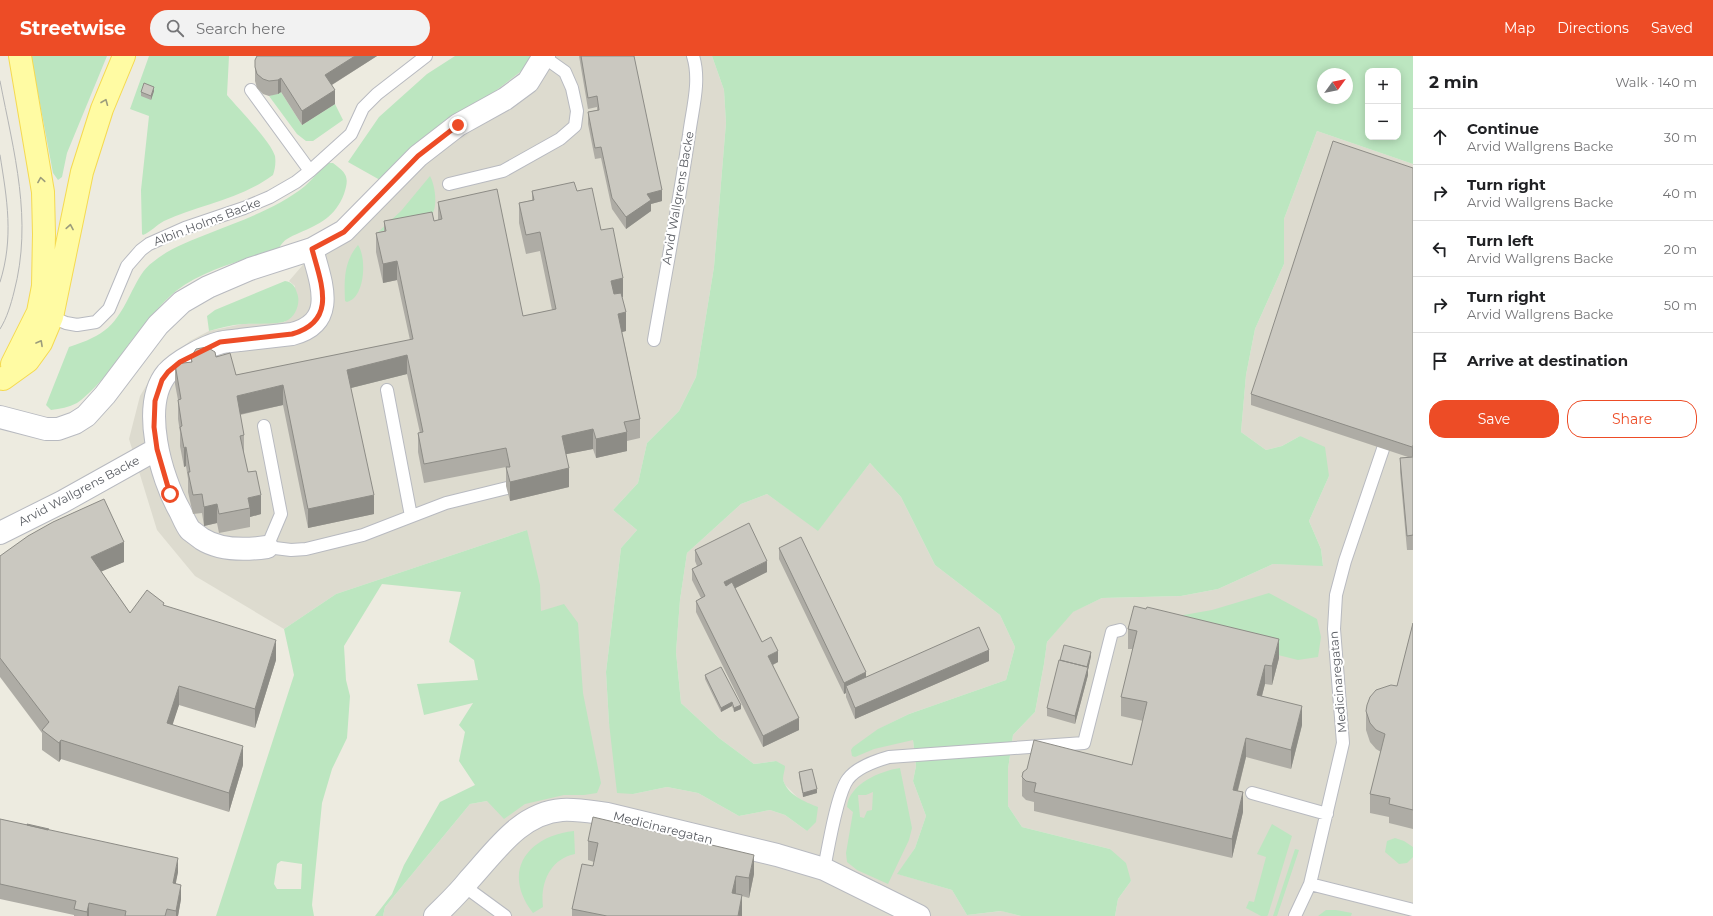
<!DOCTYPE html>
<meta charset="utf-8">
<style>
:root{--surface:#fff;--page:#f2f2f2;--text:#202124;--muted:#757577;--line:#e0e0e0;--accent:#ed4c26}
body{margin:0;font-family:Montserrat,sans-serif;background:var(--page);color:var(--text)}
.controls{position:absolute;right:12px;top:12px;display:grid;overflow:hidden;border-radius:8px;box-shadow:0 2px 10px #0003}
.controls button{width:36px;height:36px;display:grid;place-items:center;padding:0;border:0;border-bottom:1px solid var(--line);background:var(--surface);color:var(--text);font:20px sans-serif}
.compass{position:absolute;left:1317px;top:12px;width:36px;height:36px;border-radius:50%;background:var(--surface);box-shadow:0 2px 10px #0003;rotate:57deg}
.stop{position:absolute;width:12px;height:12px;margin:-9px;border:3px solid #ed4c26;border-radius:50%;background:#fff}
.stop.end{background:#ed4c26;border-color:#fff;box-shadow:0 1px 4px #0008}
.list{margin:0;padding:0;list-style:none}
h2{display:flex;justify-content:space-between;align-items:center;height:52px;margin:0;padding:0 16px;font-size:17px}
h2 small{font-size:13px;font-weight:400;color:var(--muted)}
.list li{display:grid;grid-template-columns:26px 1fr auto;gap:12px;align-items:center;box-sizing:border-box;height:56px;padding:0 16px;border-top:1px solid var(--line)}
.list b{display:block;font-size:15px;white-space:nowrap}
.list p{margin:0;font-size:13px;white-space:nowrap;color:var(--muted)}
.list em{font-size:13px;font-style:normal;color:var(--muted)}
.actions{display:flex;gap:8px;padding:12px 16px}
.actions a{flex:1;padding:9px 0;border:1px solid var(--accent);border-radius:16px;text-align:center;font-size:14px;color:var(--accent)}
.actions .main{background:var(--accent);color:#fff}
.icon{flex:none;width:22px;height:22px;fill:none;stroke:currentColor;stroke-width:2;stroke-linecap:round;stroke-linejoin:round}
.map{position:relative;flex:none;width:1413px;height:860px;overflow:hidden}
header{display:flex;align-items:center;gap:24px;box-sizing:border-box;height:56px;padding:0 20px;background:var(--accent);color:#fff}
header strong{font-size:19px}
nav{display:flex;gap:22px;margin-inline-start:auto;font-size:14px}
.search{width:280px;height:36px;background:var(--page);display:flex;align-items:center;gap:10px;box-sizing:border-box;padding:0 14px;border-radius:22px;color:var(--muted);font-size:15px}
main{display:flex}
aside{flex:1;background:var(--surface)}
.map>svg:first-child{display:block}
.education{fill:#dddbcf}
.green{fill:#bce6c0;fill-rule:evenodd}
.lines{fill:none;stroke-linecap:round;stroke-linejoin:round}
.lane-casing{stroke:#b8bac0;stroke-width:14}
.street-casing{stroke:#b8bac0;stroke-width:24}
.primary-casing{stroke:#f5da51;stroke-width:24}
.lane{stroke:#fff;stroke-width:12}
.street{stroke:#fff;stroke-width:22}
.primary{stroke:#fffba3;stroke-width:22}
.tram{stroke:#b4b5b5;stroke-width:1}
.wall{fill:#aeaca5}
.shaded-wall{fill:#8d8c86}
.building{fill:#cac8c0;stroke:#8d8c86}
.oneway{stroke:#9b9c7c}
.route{stroke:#ed4c26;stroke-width:5}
.labels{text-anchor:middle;stroke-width:4;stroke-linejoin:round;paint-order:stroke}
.street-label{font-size:12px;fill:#595c62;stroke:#fff}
</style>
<header>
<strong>Streetwise</strong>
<div class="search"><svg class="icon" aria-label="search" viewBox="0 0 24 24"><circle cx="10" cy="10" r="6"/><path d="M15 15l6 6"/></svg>Search here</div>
<nav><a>Map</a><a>Directions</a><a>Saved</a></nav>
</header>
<main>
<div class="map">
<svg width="1413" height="860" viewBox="0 0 1413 860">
<rect width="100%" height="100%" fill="#edebe0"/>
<path class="education" d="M531,0H712L724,34L726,67L714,211L696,321L679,355L647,387L638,427L613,454L637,474L621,492L606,616L609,667L633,738L667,731L698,737L739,760L770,754L785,759L807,775L801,745L785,729L776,705L754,708L719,682L681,647L676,596L680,544L687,497L741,448L767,438L818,474L870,407L901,441L935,509L1000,559L1015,591L1006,624L909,658L879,673L913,684L916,710L913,725L926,760L915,792L898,818L952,834L967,859L1002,855L1021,860H383L385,851L470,748L487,745L527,474L336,538L284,573L195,520L157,474L129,383L140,340L155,315L190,285L209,275L242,268L285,266L295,230L289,225L358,145L380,124L524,13Z
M1317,75L1413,108V860H1115L1118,843L1131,825L1110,793L1022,771L1008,750V713L1013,679L1035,656L1044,608L1047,586L1072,556L1102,542L1181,540L1218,533L1273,508L1323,509L1321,493L1309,465L1329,420L1300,380L1282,390L1266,394L1241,376L1246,319L1255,273L1284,208V163Z"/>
<path class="green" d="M31,0H107L67,97L62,121L58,124L53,117Z
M149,0H229L227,39C238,52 271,86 275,100C276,107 275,113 273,119C241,143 199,149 164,165C156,169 151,176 143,179L142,178L141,134L149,60L130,53Z
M455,0H531L524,13L380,124L348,106L379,61L427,18Z
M712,0H1413V108L1317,75L1284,163V208L1255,273L1246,319L1241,376L1266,394L1282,390L1300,380L1325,391L1329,420L1309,465L1321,493L1323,510L1273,508L1218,533L1181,540L1102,542L1073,556L1047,586L1044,608L1035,656L1013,679L1008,713V750L1022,771L1110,793L1126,807L1131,825L1118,843L1115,860H1021L1001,855L967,859L952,834L897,818L915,792L926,760L913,725L916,710L913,684L874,693L855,701L852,700L851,694L853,691L878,673L909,658L1006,624L1015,591L1000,559L935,509L901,441L870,407L818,475L767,438L741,448L687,497L680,544L676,596L681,647L719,682L754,708L776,705L785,710C785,714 783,719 783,723C786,738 805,746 818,751L816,766L807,775L785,759L770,754L739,760L698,737L667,731L633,738L617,737L609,667L606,616L621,492L637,474L613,454L638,427L647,387L679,355L696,321L714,211L726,67L724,34ZM1368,15H1398V81H1368ZM1323,18H1347V42H1323Z
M281,36L302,69L335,48L343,64L313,85H306L297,78L269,40Z
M325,107H333C346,117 350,120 344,138C335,161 320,168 299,177C290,181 284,183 279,192C245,204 205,213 176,235C161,247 143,270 131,285C118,304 106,321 89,337C85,340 82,344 77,347C69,351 60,353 51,354L46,349L69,291C106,279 115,270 132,235C138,224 143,213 153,206C170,192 190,185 210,177C242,164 278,152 305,130C313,123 319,115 325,107Z
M430,120C435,129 438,150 432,158L398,172L378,176L401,155Z
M358,189C367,202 365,242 347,246L345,245C344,224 344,205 358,189Z
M285,225C292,226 295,230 297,237C301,246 296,261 286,265C277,269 254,267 243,268C231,269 220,272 209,275L207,260L215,254Z
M527,474L540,529L541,555L564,548L578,567L583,637L601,727L597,737L584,739H564L525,748L504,763L487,745L470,748L385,851L383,860H375L392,838L404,809L440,746L475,729L459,705L465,676L459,669L473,647L424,659L417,628L478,624L474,604L449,586L461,536L382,528L344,590L346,624L350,640L347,682L332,713L322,747L312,849L314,860H216L294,619L284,573L336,538ZM281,805L302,808L301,833H277L274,828L277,808Z
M1269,537L1317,563L1321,581L1318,601L1298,604L1144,566L1212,554Z
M900,712L912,772L909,784L888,828L857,814L847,806L846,797L853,756L847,751C849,728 880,715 900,712ZM873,736L872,754L867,755L864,762L860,761L858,739H866Z
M1272,768L1292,780L1268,859L1267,860H1261L1246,852L1249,845L1254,846L1266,801L1257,798Z
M574,775L575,798C550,803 540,827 543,851L533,857C501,816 527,780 574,775Z
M1395,782L1404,785L1413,791V801L1407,807L1399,808L1385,796L1387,785Z
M1295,793L1299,794L1277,860H1273Z
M1326,854H1336L1352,857L1351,860H1318Z"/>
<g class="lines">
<g class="lane-casing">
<path id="lane" d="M251,34L310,115
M449,128L503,115L560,83L575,70L577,55L572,32L565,16L544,1
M47,259L66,267L77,269L96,266L109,253L127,210L141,194L149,188L185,172L244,152L270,141L296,126L310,115L351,78L363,52L377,38L426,0
M654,284C666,215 679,147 689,79C692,54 701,25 693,0
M387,334L411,460
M264,370L281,458L267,491L291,494L306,493L363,479L446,447L507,432
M1252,737L1327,758
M824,813C828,793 837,737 848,723C857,711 875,705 889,701L1084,687L1112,576L1120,574
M1310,828L1413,854
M464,830L505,860
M1295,860L1310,828L1343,687L1334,573L1336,539L1345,505L1383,393"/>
</g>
<g class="street-casing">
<path id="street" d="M0,361L46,373H58L75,367L86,360L105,339L158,269L182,246L208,231L250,213L312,193L344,175L418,100L458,69L505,43L528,26L544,0
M0,477L62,446L157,393
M267,491C246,494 221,495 202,483C198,480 194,477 190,474C186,469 183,461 180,455C161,422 140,349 167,317C178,305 204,291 219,287C226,285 234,285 240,284C257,282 275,280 292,278C338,266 321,227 312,193
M435,860C447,848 459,837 469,824C495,796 520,757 562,754C577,753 592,756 607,758L777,799L824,813L919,860"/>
</g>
<g class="primary-casing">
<path id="primary" d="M12,308L38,256L43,230L44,178L43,136L20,0
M3,323L28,305L41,287L52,261L82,116L102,53L124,0"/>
</g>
<use href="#lane" class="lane"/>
<use href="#street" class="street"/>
<use href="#primary" class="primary"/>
<path class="tram" d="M0,25C14,97 33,164 14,236C11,248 7,262 0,273
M0,99C7,143 14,182 0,226"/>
</g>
<path class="wall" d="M257,0H377L332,29L335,48L302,69L281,36L278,38L269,40L263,38L257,32L255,25V4Z
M579,0H634L662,145L651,148V155L626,173L612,153L601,102L595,103L588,68V56L597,54V51L588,53Z
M154,35L151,44L141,40V36Z
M1413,112V494H1407L1400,416V402L1408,401L1251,349V338Z
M532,135H577L601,174L623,241H622L626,275L622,276L640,363V382L627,385V395L596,402L593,393L566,398L569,431L510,445L506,430V411L424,427L418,396V377H420L407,318L351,332L374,458L308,472L283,349L240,359L244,379V399L248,416L261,458L250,461V471L219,477L217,467L204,470L202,457L193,458L188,436V423L186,410L184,411L180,390V376L178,363V344L175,328V308L191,306V301H216L236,319L410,284L397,224L383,227L376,196V177L384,175V165H434L438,164V146L523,260L552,254L540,195L526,198L519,167V147L532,144Z
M779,492L866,621L989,605L855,663L846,641V637L844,638L779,503Z
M695,494L767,516L735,532L762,586L778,606L773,609L799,674L763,691L696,556V545L701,542L692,524V513L697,510L695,505Z
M0,500L124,506L101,515L130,557L164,549L276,604L255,672L179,649L172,668L243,709L229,756L61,703L59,706L42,694V677L0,621Z
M1413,567V773L1389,767V761L1370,757V738L1381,696L1376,693L1370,686L1366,674V655L1397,630Z
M1128,573L1279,602L1272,629L1265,628L1262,640L1302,669L1291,713L1246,701L1238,735L1243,756L1232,802L1034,755V746L1026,744L1022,740V721L1132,709L1143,665L1121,660V641L1133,593H1128Z
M1091,600L1088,614V619L1075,668L1047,660V652Z
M705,619L741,653L734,656L732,650L721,656L705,623Z
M799,716L817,737L803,741L799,720Z
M0,763L49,774L178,816L175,828L181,843L178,860H74V859L0,843Z
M588,785L754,818L749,842L742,840V860H572V853L593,810L594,806L588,804Z"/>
<path class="shaded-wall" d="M355,0H377L325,33V19Z
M281,22V36L278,38V24Z
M154,31V35L151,44V40Z
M335,34V48L302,69V55Z
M662,134V145L651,148V155L626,173V161L647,138Z
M397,205V224L383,227V208Z
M623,222V241L611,244V225Z
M626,256V275L618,277V258Z
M407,299V318L347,333V314Z
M283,329V349L237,359V340Z
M593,373V393L562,399V380Z
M627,376V395L596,402V383Z
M1413,389V400L1412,402V391Z
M186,391V410L184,411V392Z
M569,412V431L510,445V426Z
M261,439V458L250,461V452L248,442Z
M374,439V458L308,472V453Z
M217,448V467L204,470V451Z
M124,486V506L91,520V501Z
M767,505V516L724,538V526Z
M1279,583V602L1272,629V610Z
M276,584V604L255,672V653Z
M989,594V605L855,663V652Z
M778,595V606L768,611V600Z
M1091,596V600L1088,614V619L1075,668V660Z
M1265,609V628L1257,658V639Z
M866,616V628L846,630V637L844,638V627Z
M179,630V649L167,686V667Z
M732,646V650L721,656V652Z
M741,649V653L734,656V652Z
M1302,650V669L1291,713V694Z
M799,662V674L763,691V680Z
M1246,682V701L1233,753V734Z
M61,684V703L59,706V687Z
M243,690V709L229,756V737Z
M817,733V737L803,741V737Z
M1243,736V756L1232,802V783Z
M754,799V818L749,842V822Z
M178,802V816L173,842V827Z
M736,820V839L732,837Z
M181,829V843L178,860H176V855Z
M742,839V860H738Z
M89,847V860H87V856Z"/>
<path class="building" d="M257,0H355L325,19L335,34L302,55L281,22L278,24L269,25L263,23L257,18L255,11V4Z
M581,0H634L662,134L647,138L651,144L626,161L612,142L601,91L595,92L588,56L599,54L597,40L588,42Z
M144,27L154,31L151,40L141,36Z
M1333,85L1413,112V389L1412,391L1251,338Z
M574,126L577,135L592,132L601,174L613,172L623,222L611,225L614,238L621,237L626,256L618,258L640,363L624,366L627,376L596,383L593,373L562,380L569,412L510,426L506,411H510L506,392L424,408L418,377L423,376L407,299L347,314L374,439L308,453L283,329L237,340L244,379L240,380L248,416L256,415L261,439L248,442L250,452L219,458L217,448L204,451L202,438L193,439L188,416H190L186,391L184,392L180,371L182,370L178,344L181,343L175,308L192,306L191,301L196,293L207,291L215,296L216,301L230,297L236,319L413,283L397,205L383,208L376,177L386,175L384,165L432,156L434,165L442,163L438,146L497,133L523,260L556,253L540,176L526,179L519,147L534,144L532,135Z
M1413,401V479L1407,480L1400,402Z
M104,443L124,486L91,501L130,557L147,534L164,547L163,549L276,584L255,653L179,630L167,667L243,690L229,737L61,684L59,687L42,674L49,666L0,602V500L28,480L53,466Z
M749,467L767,505L724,526L726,530L732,526L762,586L771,581L778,595L768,600L799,662L763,680L696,545L705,540L692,513L702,508L695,494Z
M801,481L866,616L844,627L779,492Z
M1134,550L1146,553L1147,551L1279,583L1272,610L1265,609L1257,639L1302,650L1291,694L1246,682L1233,734L1243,736L1232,783L1034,736L1036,727L1026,725L1022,721L1023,716L1027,713L1034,684L1132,709L1147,646L1121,641L1137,575L1128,573Z
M1413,567V754L1389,748L1390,742L1370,738L1385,678L1376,674L1370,667L1366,655L1367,649L1370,641L1376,634L1391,629L1397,630Z
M979,571L989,594L855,652L846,630Z
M1064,589L1091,596L1087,611L1060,604Z
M1059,604L1088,611L1075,660L1047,652Z
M721,611L741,649L734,652L732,646L721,652L705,619Z
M812,713L817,733L803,737L799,716Z
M593,761L754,799L749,822L736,820L732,837L742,839L738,860H607L572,853L582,808L593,810L598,787L588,785Z
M0,763L178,802L173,827L181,829L176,855L167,853L165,860H125L126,855L89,847L87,856L74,853L76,845L0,828Z
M27,768L49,773L48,774L27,769Z"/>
<defs><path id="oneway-chevron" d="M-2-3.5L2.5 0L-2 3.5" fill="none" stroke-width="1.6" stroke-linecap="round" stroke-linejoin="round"/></defs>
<g class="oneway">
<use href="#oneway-chevron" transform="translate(105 46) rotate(-68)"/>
<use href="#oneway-chevron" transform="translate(41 124) rotate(-99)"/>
<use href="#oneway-chevron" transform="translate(70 171) rotate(-80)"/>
<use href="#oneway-chevron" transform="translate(40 287) rotate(-61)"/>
</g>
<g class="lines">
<path class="route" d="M170,438L157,393L154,371L155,345L162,324L168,316L180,306L220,286L292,278C338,265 321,227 312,193L344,176L418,100L458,69"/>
</g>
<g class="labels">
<g class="street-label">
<text transform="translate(678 142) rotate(-80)" y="4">Arvid Wallgrens Backe</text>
<text transform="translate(207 166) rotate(-21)" y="4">Albin Holms Backe</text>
<text transform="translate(79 435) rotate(-28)" y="4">Arvid Wallgrens Backe</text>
<text transform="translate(1338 626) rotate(-95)" y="4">Medicinaregatan</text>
<text transform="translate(663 772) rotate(14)" y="4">Medicinaregatan</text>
</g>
</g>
</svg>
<div class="controls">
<button>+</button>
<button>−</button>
</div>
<svg class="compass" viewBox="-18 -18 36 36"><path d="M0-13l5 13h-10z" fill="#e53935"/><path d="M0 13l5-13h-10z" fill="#757577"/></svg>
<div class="stop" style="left:170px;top:438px"></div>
<div class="stop end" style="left:458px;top:69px"></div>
</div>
<aside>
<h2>2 min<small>Walk · 140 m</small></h2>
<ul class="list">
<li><svg class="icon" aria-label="ahead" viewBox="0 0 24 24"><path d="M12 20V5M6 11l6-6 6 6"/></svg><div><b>Continue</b><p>Arvid Wallgrens Backe</p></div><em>30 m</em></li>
<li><svg class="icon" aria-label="right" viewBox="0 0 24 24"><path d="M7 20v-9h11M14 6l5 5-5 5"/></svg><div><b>Turn right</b><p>Arvid Wallgrens Backe</p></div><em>40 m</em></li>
<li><svg class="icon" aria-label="left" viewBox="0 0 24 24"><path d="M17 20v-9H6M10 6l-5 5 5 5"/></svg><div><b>Turn left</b><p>Arvid Wallgrens Backe</p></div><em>20 m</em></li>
<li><svg class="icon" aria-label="right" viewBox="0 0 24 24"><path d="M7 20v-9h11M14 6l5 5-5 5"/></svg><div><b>Turn right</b><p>Arvid Wallgrens Backe</p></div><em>50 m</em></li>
<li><svg class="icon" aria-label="arrive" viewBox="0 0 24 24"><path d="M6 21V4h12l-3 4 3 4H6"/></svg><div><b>Arrive at destination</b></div></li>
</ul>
<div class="actions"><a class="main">Save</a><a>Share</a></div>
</aside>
</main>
